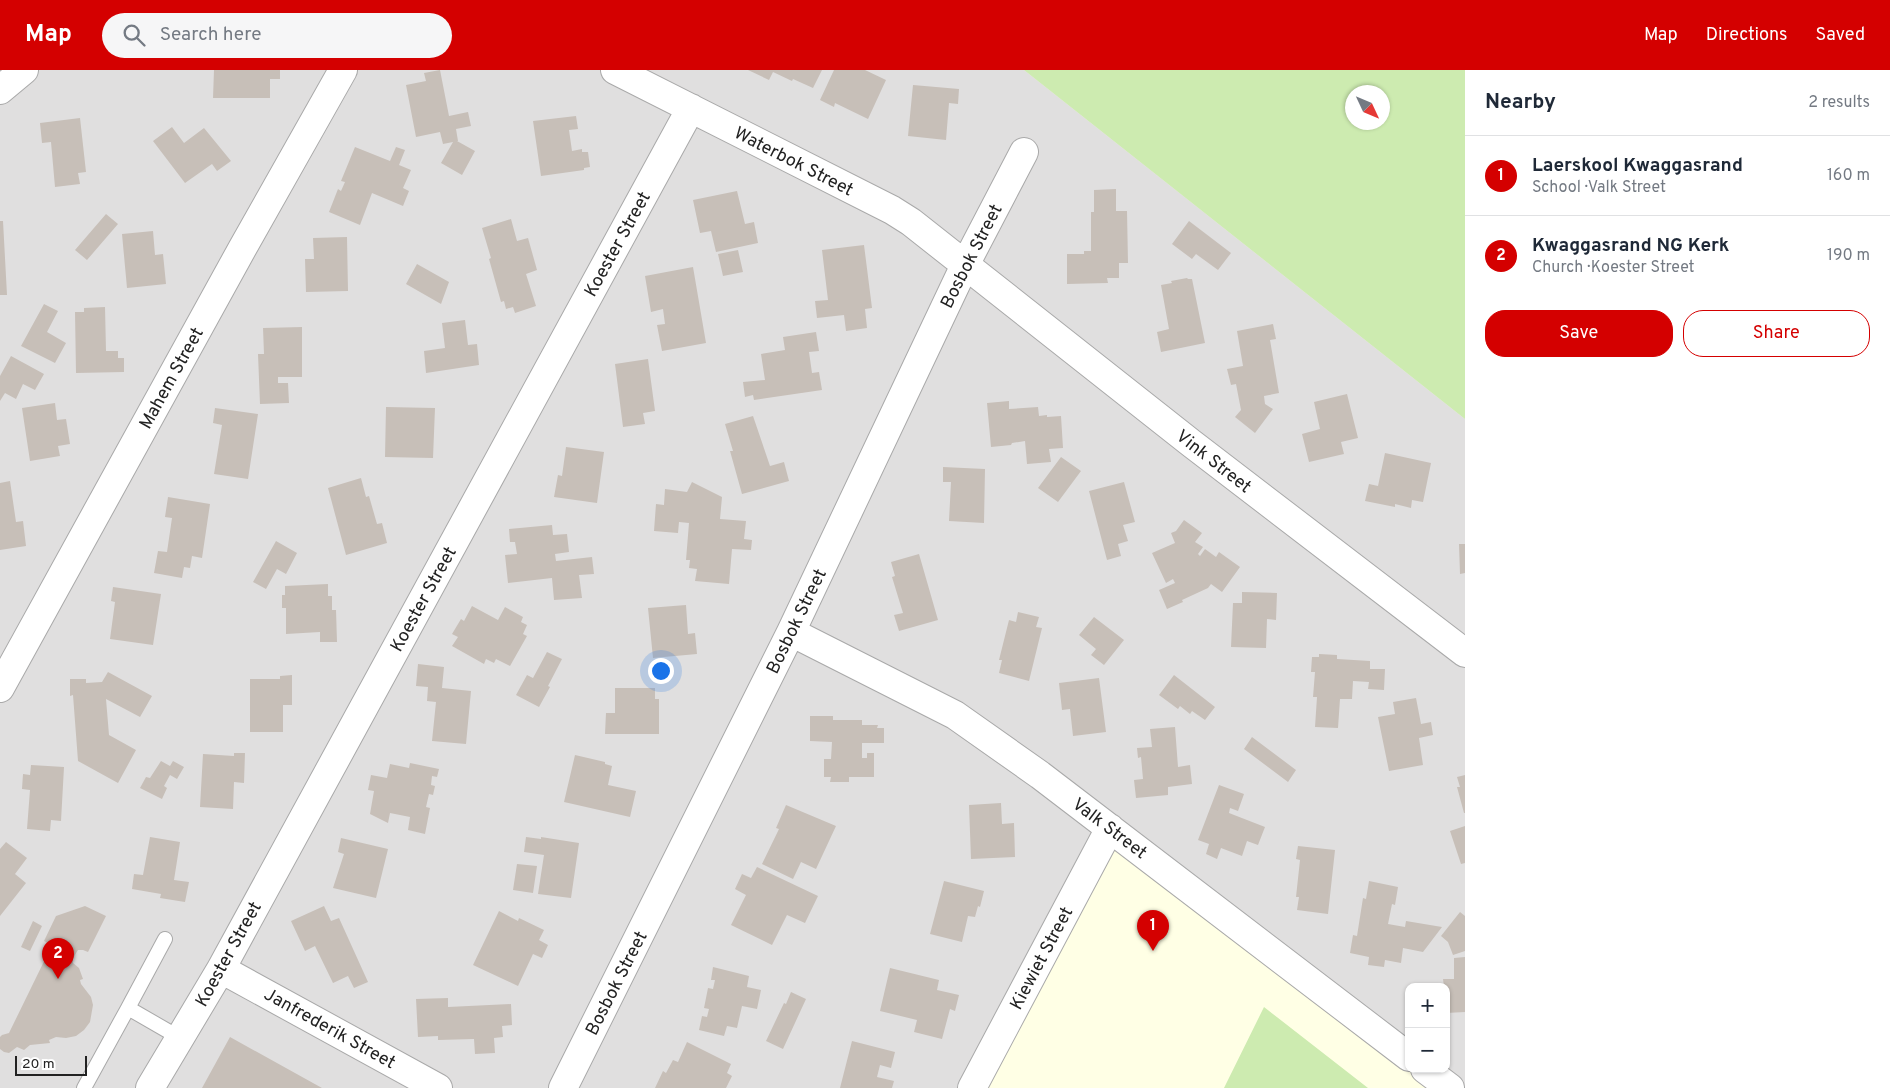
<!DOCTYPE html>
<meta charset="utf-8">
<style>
:root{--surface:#fff;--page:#f6f6f7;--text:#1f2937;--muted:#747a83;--line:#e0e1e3;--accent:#d40000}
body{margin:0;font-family:Overpass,sans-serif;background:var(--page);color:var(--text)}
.controls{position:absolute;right:15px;bottom:15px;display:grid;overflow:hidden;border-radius:10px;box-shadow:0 1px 4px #0004}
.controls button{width:45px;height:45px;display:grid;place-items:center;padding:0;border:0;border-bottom:1px solid var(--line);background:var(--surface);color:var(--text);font:25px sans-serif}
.compass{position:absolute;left:1345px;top:15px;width:45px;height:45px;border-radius:50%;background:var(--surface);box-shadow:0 1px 4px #0004;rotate:134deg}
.scale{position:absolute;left:15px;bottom:12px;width:72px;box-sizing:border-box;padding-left:5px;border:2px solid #222;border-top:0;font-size:14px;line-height:18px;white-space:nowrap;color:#222;-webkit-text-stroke:4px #fff;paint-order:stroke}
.you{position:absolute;left:660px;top:600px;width:18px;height:18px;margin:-12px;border:4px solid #fff;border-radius:50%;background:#1a73e8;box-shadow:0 0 0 8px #1a73e833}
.badge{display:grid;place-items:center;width:32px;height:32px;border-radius:50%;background:var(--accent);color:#fff;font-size:16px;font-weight:700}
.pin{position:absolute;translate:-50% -41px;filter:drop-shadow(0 1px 2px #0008)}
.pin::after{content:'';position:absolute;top:26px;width:18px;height:15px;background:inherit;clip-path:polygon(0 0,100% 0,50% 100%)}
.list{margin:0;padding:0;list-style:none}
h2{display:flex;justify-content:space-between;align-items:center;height:65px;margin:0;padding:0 20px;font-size:21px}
h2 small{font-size:16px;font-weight:400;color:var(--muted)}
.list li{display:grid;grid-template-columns:32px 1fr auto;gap:15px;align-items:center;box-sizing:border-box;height:80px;padding:0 20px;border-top:1px solid var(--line)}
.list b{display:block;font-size:19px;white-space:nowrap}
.list p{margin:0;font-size:16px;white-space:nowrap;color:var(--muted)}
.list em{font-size:16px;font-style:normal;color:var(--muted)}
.actions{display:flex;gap:10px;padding:15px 20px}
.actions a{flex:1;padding:11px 0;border:1px solid var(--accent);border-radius:20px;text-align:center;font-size:18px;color:var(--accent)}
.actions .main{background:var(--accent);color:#fff}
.icon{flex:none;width:28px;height:28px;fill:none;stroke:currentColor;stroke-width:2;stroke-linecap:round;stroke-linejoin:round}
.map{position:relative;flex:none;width:1465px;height:1018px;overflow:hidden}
header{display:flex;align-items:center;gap:30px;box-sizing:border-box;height:70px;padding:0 25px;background:var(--accent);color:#fff}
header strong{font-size:24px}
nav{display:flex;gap:28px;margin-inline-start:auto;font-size:18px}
.search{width:350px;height:45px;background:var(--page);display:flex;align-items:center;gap:12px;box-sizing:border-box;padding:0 18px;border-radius:28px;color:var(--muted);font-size:19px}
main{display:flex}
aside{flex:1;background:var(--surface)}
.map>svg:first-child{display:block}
.residential{fill:#e0dfdf;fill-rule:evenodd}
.education{fill:#ffffe5}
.grass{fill:#cdebb0;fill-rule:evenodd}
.building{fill:#c7bfb8}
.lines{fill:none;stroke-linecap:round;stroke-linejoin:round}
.service-casing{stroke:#a9a9a9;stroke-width:16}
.minor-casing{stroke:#a9a9a9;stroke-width:30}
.service{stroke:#fff;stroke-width:14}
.minor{stroke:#fff;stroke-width:28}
.labels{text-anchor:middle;stroke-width:5;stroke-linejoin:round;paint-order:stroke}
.street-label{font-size:18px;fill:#222;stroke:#fff}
</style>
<header>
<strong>Map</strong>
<div class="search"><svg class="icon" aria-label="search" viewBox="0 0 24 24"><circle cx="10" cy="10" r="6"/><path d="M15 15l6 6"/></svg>Search here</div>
<nav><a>Map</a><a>Directions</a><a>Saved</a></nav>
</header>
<main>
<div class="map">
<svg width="1465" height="1018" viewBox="0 0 1465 1018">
<rect width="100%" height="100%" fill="#f2efe9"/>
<path class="residential" d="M0,0H1024L1465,349V1018H0ZM1409,917H1446V999H1409Z"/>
<path class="education" d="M1108,765L1412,999L1436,1018H975Z"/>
<path class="grass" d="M1024,0H1465V349ZM1382,22V52H1352V22Z
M1264,937L1368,1018H1224Z"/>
<path class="building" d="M214,0H280V9H270V28H213Z
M440,0L449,46L468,42L471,56L456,59L458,71H457L475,81L462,105L441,93L453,72L443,74L440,62L416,67L406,15L426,11L424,3Z
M748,0H822L813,18L793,9L792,11L773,2L769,10Z
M834,0H865L886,10L868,49L835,33L834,37L820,30Z
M913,15L959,19L958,34L949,33L946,70L908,66Z
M576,46L578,59L569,60L572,81L582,79V82H588L590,97L584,98V100L541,106L533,51Z
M80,48L86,102L78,103L80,114L55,117L51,72L42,73L40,53Z
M172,57L184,73L204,58L231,91L217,101L212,94L185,113L153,71Z
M355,77L390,91L396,77L405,80L399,95L411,100L403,118L409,121L403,136L372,123L360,155L329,142L338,119L341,121L345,112L341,111Z
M1116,119V141H1127L1128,193H1119V208H1107L1108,213L1067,214V184H1084V181H1091V142H1094V120Z
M737,121L745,154L754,152L758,173L716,182L711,161L700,163L693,130Z
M106,144L118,154L87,190L75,180Z
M511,149L517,171L528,168L537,200L526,204L536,236L515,243L513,237L506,239L504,231L501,232L489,189L491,188L482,158Z
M0,151H3L7,225H0Z
M1189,151L1231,183L1218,200L1196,184L1192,189L1172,174Z
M153,161L155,185L163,184L166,214L127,218L122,164Z
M347,167L348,221L306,222L305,189H314L313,168Z
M864,175L872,238L865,239L867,258L846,261L844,245L817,248L815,231L828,230L822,180Z
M738,180L743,202L723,206L718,184Z
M417,194L449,212L441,234L406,214Z
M693,197L706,273L662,281L657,255L665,254L663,239L651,242L645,206Z
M1187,208L1188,209H1192L1205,273L1161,282L1157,262L1169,259L1161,215L1172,213L1171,211Z
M44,234L58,241L47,262L66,273L55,293L21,276Z
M105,237L106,281H118V288H124V302L76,303L75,242H84V238Z
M465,250L468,275L477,274L479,295L426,303L424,281L445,278L442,253Z
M1273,254L1276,269L1270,270L1279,323L1264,326L1265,334L1273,339L1255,363L1235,347L1241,340L1236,314L1231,315L1227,299L1243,296L1237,261Z
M302,257V307H278V313H288L289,333L260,334L258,284H264L263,258Z
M816,262L819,281L809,282L812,303L819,302L822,320L754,330L753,325L745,327L743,312L765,310L761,284L785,280L783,267Z
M11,286L44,304L35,320L23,314L16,329L5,323L0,331V306Z
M648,289L655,341L643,343L645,354L623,357L615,294Z
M1347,324L1358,368L1341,372L1344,384L1309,392L1302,364L1320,359L1314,332Z
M1009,331V339L1038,337L1039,346L1047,345V347L1061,346L1063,378L1049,379L1051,392L1027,394L1025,371L1012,373L1011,375L991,377L987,333Z
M55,333L57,350L66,349L70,374L58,376L60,386L30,391L22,338Z
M386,337L435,338L433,388L385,387Z
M215,338L258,344L248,409L214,404L222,355L213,353Z
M753,346L770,396L784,392L789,411L742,424L730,381H733L725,354Z
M566,377L604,382L597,433L554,427L558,405L562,406Z
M1385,383L1431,393L1423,432L1412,430L1411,438L1395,434V437L1365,431L1369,414L1378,416Z
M1061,387L1081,401L1058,432L1038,418Z
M943,397L985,399L984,453L949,451L951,412H943Z
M361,408L366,427L369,426L377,454L382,453L387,473L346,485L328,418Z
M10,411L16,452L23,451L26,476L0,480V413Z
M692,412L722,427L720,449L746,451L744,469L752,470L751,480L732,479L729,514L695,511L697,499L689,498L690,490H686L689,453L679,452L678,463L654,461L656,434L664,435L665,419L687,422Z
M1124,412L1135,452L1123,455L1128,471L1118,474L1121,486L1107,490L1089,421Z
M168,427L210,434L202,488L192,486L190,498L184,497L182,508L154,503L158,481L167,482L172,448L165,447Z
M1184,450L1202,463L1195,472L1203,477L1198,484L1200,486L1205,479L1216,487L1219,482L1240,497L1222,522L1211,514L1208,518L1182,530L1183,532L1167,539L1159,520L1175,513L1173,509L1166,513L1152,483L1175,473L1171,463L1176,461Z
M552,455L553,465L567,464L569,482L555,484L556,491L592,487L594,504L579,505L582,528L554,530L552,508L508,513L505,485L517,484L515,472H510L509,459Z
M276,471L297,483L286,504L277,499L266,519L253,512Z
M1459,474H1465V503L1460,504Z
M919,484L938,550L899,561L894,545L903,543L892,507L895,506L891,492Z
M328,514V526H332V540H336L337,572H320V562L286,564V538H282V525H285V516Z
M113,517L161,524L153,575L110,569L115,532L111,531Z
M1242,522L1277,523L1276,550L1267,549L1266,578L1231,577L1233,533H1242Z
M686,535L688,564L695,563L697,584L653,588L648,538Z
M472,536L498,550L505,537L523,547L521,552L527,555L523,564L527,566L510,596L496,589L494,593L486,589L484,594L452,576L458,567L452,564L461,549L464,551Z
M1018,542L1039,547L1036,557L1042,558L1029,611L999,603L1002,590H999L1009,550L1016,552Z
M1094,547L1124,570L1104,595L1091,585L1096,579L1079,565Z
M547,582L562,589L548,616L550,617L539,637L516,625L527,605L533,608Z
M1319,584L1337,585V589L1370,591V599H1385L1384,620L1368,619L1369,612L1353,611L1352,629H1340L1338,658L1315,657L1317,627H1313L1315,602H1311L1312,587H1319Z
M418,594L444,597L442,618L471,621L466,674L432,671L436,632L427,631L428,617L416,616Z
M108,602L152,626L140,647L106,629L109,665L136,680L118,713L78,691L73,625L70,626V609H86V613L102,612Z
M292,605V635H283V662H250V609H280V606Z
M1174,605L1215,637L1205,650L1192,641L1190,644L1180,636L1178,639L1159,625Z
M1099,608L1106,662L1073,666L1070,639L1062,640L1059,613Z
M615,618H655V629H659V664H605L606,643H615Z
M1416,628L1421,654L1431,652L1433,665L1419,668L1423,695L1389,701L1378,647L1395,644L1393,632Z
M810,646H833V650H862V655H878L877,658H884V673H862V688H867V683H874V707H849V712H830L831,707H824V689H831L832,672L810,671Z
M1175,657L1178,697L1190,695L1192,714L1168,717V725L1136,728L1134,710L1143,709L1141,687L1138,688L1137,678L1152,677L1150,659Z
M1252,667L1296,700L1288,712L1244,679Z
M234,683H245L244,713L234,712L233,739L200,737L203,684L234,686Z
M575,685L605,692V694L612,696L608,715L636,721L630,747L564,732Z
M161,691L170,696L173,691L184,697L177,709L170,705L164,716L167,718L162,729L140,718L146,707L150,708Z
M410,693L439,699L437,707L432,706L431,715L435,716L433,725L429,724L426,737L430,738L425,764L408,760L410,747L390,743L388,753L370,744L374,721L368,720L371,705L387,708L390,694L409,698Z
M31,695L64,697L61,751L51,750L50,761L27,759L30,720L22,719L23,704L30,705Z
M1465,705V743H1464L1457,717H1460L1457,707Z
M1219,715L1244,724L1238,741L1230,738L1229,743L1265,757L1258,775L1247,771L1242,786L1221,778L1217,789L1206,784L1209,774L1198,770Z
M1001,733L1002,754L1014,753L1015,787L971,789L969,735Z
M786,735L836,756L816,799L801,792L793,809L762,794L779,759L776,758Z
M1465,756V793L1461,794L1450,761Z
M150,767L180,772L174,810L189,812L185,832L160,828L161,824L132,819L134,804L143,805Z
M526,767L541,769V767L579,773L571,828L538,824L544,785L524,782Z
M341,768L388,779L376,828L333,818L344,784L338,782Z
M6,772L27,788L15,804L26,813L0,846V779Z
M1298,776L1335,780L1328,844L1297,840L1299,827H1296L1300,790L1296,789Z
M517,794L537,796L533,823L513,820Z
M757,797L818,826L805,853L787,845L772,875L731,855L746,825L735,819L742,804L751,808Z
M944,811L984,821L980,837L978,836L975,847L968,846L962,872L930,864Z
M1369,811L1398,817L1395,835L1392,834L1388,854L1405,857L1406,851L1442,857L1423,882L1403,878L1401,893L1385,890L1384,897L1368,895L1369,887L1350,883L1353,865L1357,866L1363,828L1366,829Z
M85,836L106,846L88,882L83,880H78L73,888V893L79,898L83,909L80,910L81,914L91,927L93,935L90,952L84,960L76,966L66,968L56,967L49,970L50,973L30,975L24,980L17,977L9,983L4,982L0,979V967L2,965L9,963L52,875L44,871L56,846Z
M324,836L331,851L339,848L368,912L354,918L348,906L333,913L315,876L305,881L291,851Z
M499,841L518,851L519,848L544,860L539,870L548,875L542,888L533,884L518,916L473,895Z
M1460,842L1465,846V881L1453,885L1448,872L1441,866Z
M33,851L42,856L30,881L21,877Z
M1465,887V942L1446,943V917H1444L1443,909H1454V888Z
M713,897L749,906L747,917L761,920L757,939L742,936L737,958L727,956L724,966L699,960L702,946L707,947L709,939L704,938L708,918L713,919L715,910H711Z
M890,898L939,910L937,920L959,925L955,941L950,939L942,969L914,962L917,950L880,941Z
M791,922L806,929L783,979L766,971L784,933L786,934Z
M448,928V937L511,934L512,955L502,956L503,967L494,968L495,983L475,984L474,969L438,970V966L418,967L416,929Z
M230,967L322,1018H202Z
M852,971L895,982L891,998L880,995L877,1007L894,1011L892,1018H840Z
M687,972L731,994L727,1003L732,1006L726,1018H655L663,1001L666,1003L673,990L678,992Z"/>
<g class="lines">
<g class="service-casing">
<path id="service" d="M128,938L165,869
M84,1018L128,938L180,968"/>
</g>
<g class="minor-casing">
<path id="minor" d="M615,0L892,140L911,152L1191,373L1465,583
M0,20L24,0
M791,562L955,645L1040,705L1409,987
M0,618L242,179L343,0
M221,899L438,1018
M1425,999L1450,1018
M150,1018L221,899L691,38
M563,1018L791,562L965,195L1024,82
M972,1018L1110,758"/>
</g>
<use href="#service" class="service"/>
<use href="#minor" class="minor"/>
</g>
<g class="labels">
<g class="street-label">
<text transform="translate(794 91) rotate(27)" y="6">Waterbok Street</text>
<text transform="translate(617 174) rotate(-61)" y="6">Koester Street</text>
<text transform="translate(971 186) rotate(-63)" y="6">Bosbok Street</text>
<text transform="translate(171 308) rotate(-61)" y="6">Mahem Street</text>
<text transform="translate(1214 391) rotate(38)" y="6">Vink Street</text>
<text transform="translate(423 529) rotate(-61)" y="6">Koester Street</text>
<text transform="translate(796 551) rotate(-64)" y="6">Bosbok Street</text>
<text transform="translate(1110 758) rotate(37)" y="6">Valk Street</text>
<text transform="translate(228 884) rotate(-61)" y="6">Koester Street</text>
<text transform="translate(1041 888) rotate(-62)" y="6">Kiewiet Street</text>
<text transform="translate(616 913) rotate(-63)" y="6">Bosbok Street</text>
<text transform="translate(330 958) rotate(29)" y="6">Janfrederik Street</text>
</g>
</g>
</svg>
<div class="controls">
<button>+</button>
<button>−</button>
</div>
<svg class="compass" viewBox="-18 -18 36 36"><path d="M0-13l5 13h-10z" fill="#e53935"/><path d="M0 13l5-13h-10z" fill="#747a83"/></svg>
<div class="scale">20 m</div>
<div class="you"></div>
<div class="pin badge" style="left:1153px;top:881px">1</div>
<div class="pin badge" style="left:58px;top:909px">2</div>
</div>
<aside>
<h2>Nearby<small>2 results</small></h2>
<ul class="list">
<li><span class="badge">1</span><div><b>Laerskool Kwaggasrand</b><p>School · Valk Street</p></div><em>160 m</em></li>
<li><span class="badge">2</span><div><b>Kwaggasrand NG Kerk</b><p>Church · Koester Street</p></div><em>190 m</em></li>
</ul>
<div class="actions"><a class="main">Save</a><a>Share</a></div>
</aside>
</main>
